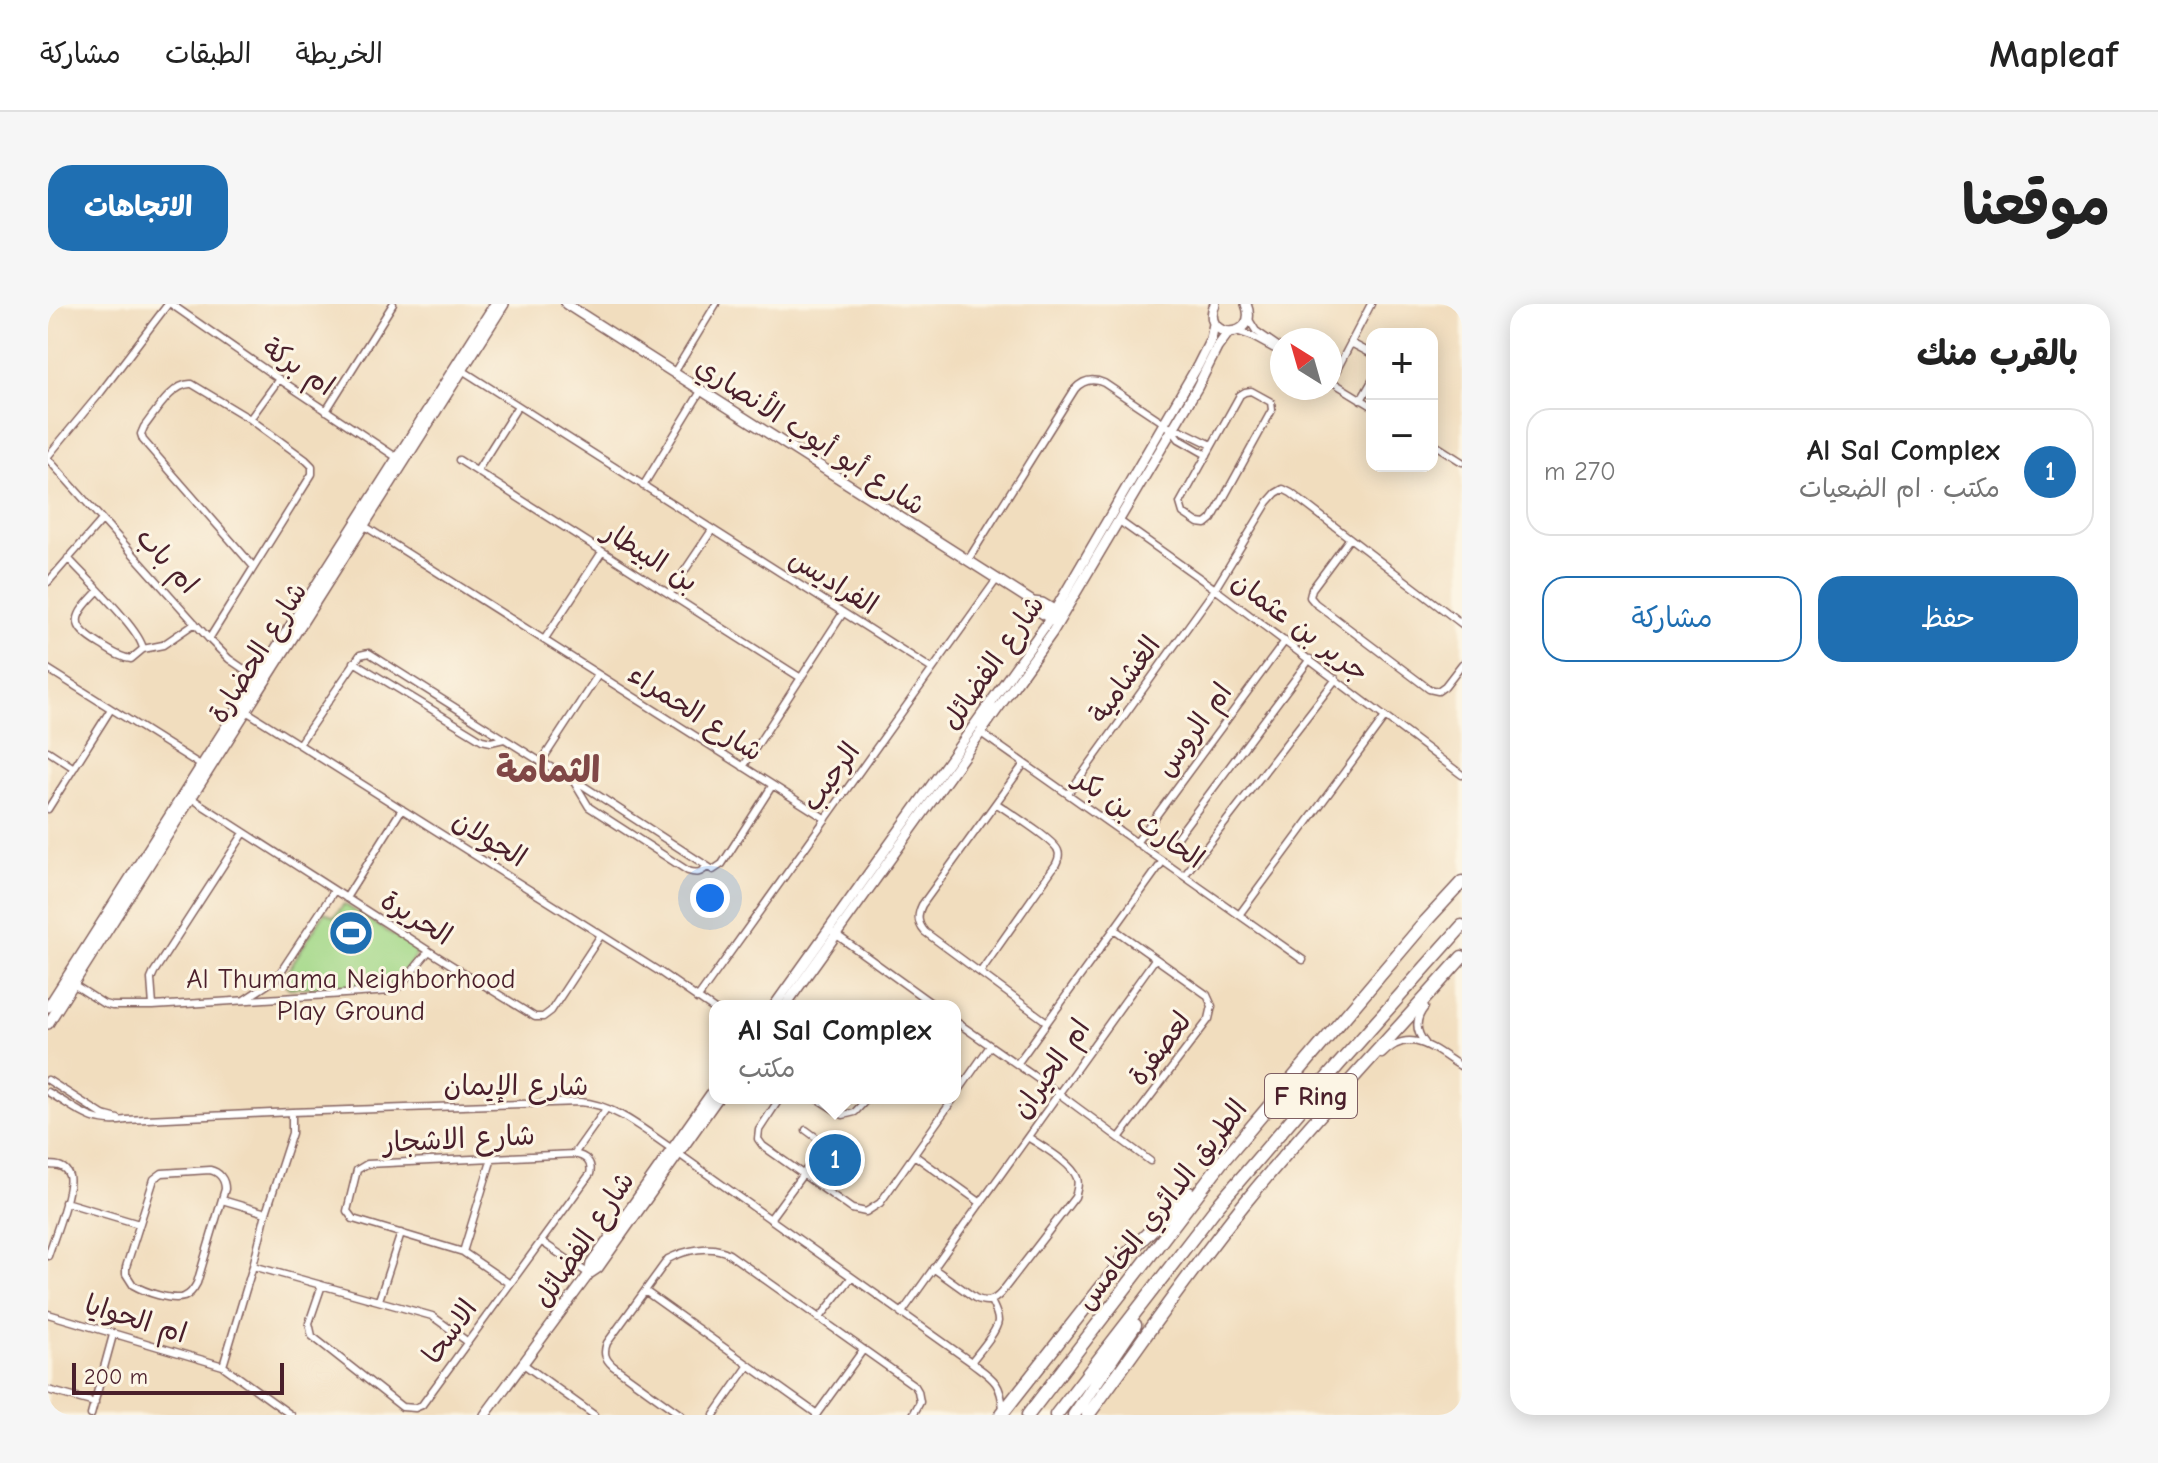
<!DOCTYPE html>
<html lang="ar">
<meta charset="utf-8">
<style>
:root{--surface:#fff;--page:#f6f6f6;--text:#222;--muted:#767676;--line:#e0e0e0;--accent:#1f6fb2}
body{margin:0;font-family:"Comic Neue","Playpen Sans Arabic",sans-serif;background:var(--page);color:var(--text);direction:rtl}
.controls{position:absolute;right:24px;top:24px;display:grid;overflow:hidden;border-radius:16px;box-shadow:0 4px 20px #0003}
.controls button{width:72px;height:72px;display:grid;place-items:center;padding:0;border:0;border-bottom:2px solid var(--line);background:var(--surface);color:var(--text);font:40px sans-serif}
.compass{position:absolute;left:1222px;top:24px;width:72px;height:72px;border-radius:50%;background:var(--surface);box-shadow:0 4px 20px #0003;rotate:323deg}
.scale{position:absolute;left:24px;bottom:20px;width:212px;box-sizing:border-box;padding-left:8px;border:4px solid #4a1f2b;border-top:0;font-size:22px;line-height:28px;white-space:nowrap;color:#4a1f2b;-webkit-text-stroke:6px #fcf5e5;paint-order:stroke}
.you{position:absolute;left:662px;top:594px;width:28px;height:28px;margin:-20px;border:6px solid #fff;border-radius:50%;background:#1a73e8;box-shadow:0 0 0 12px #1a73e833}
.badge{display:grid;place-items:center;width:52px;height:52px;border-radius:50%;background:var(--accent);color:#fff;font-size:26px;font-weight:700}
.pin{position:absolute;translate:-50% -50%;border:4px solid #fff;box-shadow:0 2px 8px #0006}
.popup{position:absolute;left:661px;top:696px;width:252px;height:104px;box-sizing:border-box;display:grid;place-content:center;border-radius:16px;background:var(--surface);filter:drop-shadow(0 2px 6px #0005);font-size:26px;white-space:nowrap;color:var(--muted)}
.popup b{font-size:30px;color:var(--text)}
.popup::after{content:'';position:absolute;left:50%;top:100%;margin-left:-16px;border:16px solid transparent;border-top-color:var(--surface)}
.list{margin:0;padding:0;list-style:none}
h2{display:flex;justify-content:space-between;align-items:center;height:104px;margin:0;padding:0 32px;font-size:34px}
h2 small{font-size:26px;font-weight:400;color:var(--muted)}
.list li{display:grid;grid-template-columns:52px 1fr auto;gap:24px;align-items:center;box-sizing:border-box;height:128px;margin:0 16px 16px;padding:0 16px;border:2px solid var(--line);border-radius:24px}
.list b{display:block;font-size:30px;white-space:nowrap}
.list p{margin:0;font-size:26px;white-space:nowrap;color:var(--muted)}
.list em{font-size:26px;font-style:normal;color:var(--muted)}
.actions{display:flex;gap:16px;padding:24px 32px}
.actions a{flex:1;padding:18px 0;border:2px solid var(--accent);border-radius:24px;text-align:center;font-size:28px;color:var(--accent)}
.actions .main{background:var(--accent);color:#fff}
.map{position:relative;flex:none;width:1414px;height:1111px;overflow:hidden;direction:ltr;border-radius:24px}
header{display:flex;align-items:center;gap:48px;box-sizing:border-box;height:112px;padding:0 40px;background:var(--surface);border-bottom:2px solid var(--line)}
header strong{font-size:38px}
nav{display:flex;gap:44px;margin-inline-start:auto;font-size:28px}
.intro{display:flex;align-items:center;justify-content:space-between;box-sizing:border-box;height:192px;padding:0 48px}
h1{margin:0;font-size:56px}
.button{padding:20px 36px;border-radius:24px;background:var(--accent);color:#fff;font-size:28px;font-weight:700}
main{display:flex;gap:48px;padding:0 48px}
aside{flex:1;background:var(--surface);border-radius:24px;box-shadow:0 4px 20px #0003}
.map>svg:first-child{display:block}
.green{fill:#a3d888;stroke:#767c5a;stroke-width:2}
.lines{fill:none;stroke-linecap:round;stroke-linejoin:round}
.street-casing{stroke:#84625e;stroke-width:9}
.secondary-casing{stroke:#84625e;stroke-width:12}
.highway-casing{stroke:#84625e;stroke-width:15}
.street{stroke:#fff;stroke-width:6}
.secondary{stroke:#fff;stroke-width:9}
.highway{stroke:#fff;stroke-width:12}
.labels{text-anchor:middle;stroke-width:6;stroke-linejoin:round;paint-order:stroke}
.shield{fill:#fcf5e5;stroke:#7f5f63;stroke-width:2}
.shield-label{font-size:26px;font-weight:bold;fill:#4a1f2b}
.street-label{font-size:28px;fill:#4a1f2b;stroke:#fcf5e5}
.poi-label{font-size:28px;fill:#4a1f2b;stroke:#fcf5e5}
.district-label{font-size:36px;font-weight:bold;fill:#804746;stroke:#fcf5e5}
</style>
<header>
<strong>Mapleaf</strong>
<nav><a>الخريطة</a><a>الطبقات</a><a>مشاركة</a></nav>
</header>
<div class="intro"><h1>موقعنا</h1><a class="button">الاتجاهات</a></div>
<main>
<aside>
<h2>بالقرب منك<small></small></h2>
<ul class="list">
<li><span class="badge">1</span><div><b>Al Sal Complex</b><p>مكتب · ام الضعيات</p></div><em>270 m</em></li>
</ul>
<div class="actions"><a class="main">حفظ</a><a>مشاركة</a></div>
</aside>
<div class="map">
<svg width="1414" height="1111" viewBox="0 0 1414 1111">
<rect width="100%" height="100%" fill="#fcf5e5"/>
<filter id="ink" filterUnits="userSpaceOnUse"><feTurbulence type="fractalNoise" baseFrequency=".0125" numOctaves="2"/><feDisplacementMap in="SourceGraphic" scale="16" xChannelSelector="R" yChannelSelector="G"/><feConvolveMatrix kernelMatrix="1 2 1 2 8 2 1 2 1" color-interpolation-filters="sRGB"/></filter>
<filter id="wash" filterUnits="userSpaceOnUse"><feTurbulence type="fractalNoise" baseFrequency=".006" numOctaves="4" result="noise"/><feDisplacementMap in="SourceGraphic" scale="32" xChannelSelector="R" yChannelSelector="G"/><feGaussianBlur stdDeviation="1.8" result="paint"/><feColorMatrix in="noise" values="0 0 0 0 0 0 0 0 0 0 0 0 0 0 0 0 0 1.4 0 .05"/><feComposite in="paint" operator="in"/></filter>
<g filter="url(#wash)">
<rect width="100%" height="100%" fill="#f1ddbe"/>
<path class="green" d="M296,600L367,645L368,651L349,680L241,684L238,681L237,671L277,608L286,613Z"/>
</g>
<g filter="url(#ink)">
<g class="lines">
<g class="street-casing">
<path id="street" d="M123,0L231,75L351,155
M1200,14L1208,27L1234,45
M1188,27L1203,32L1234,49
M1303,39L1324,50
M414,66L884,365
M626,69L668,0
M1283,77L1323,0
M1283,77L1324,102
M1203,87L1223,98L1224,106L1164,215L1158,220L1150,219L1135,209L1132,199L1192,91L1197,88Z
M1313,96L1324,77
M278,107L345,0
M202,115L231,75
M1124,126H1133L1164,141
M1384,139L1414,158
M0,152L53,88L120,0
M0,155L161,335L181,355L209,374
M411,156L753,374
M429,167L470,102
M595,182L653,87
M1070,216L1167,285L1414,471
M315,221L778,515
M1302,234L1264,285L1262,293L1267,299L1381,385L1390,387L1397,382L1414,360
M20,254C35,271 93,326 95,345L83,355C72,354 63,347 53,341C20,321 25,313 50,287
M920,256L1027,85C1035,76 1045,74 1056,79L1116,119L1124,126L1131,135L1159,151
M0,278L54,216
M621,290L664,226
M161,335L264,170V162L258,156L202,115L144,80C125,78 107,109 96,123L93,130L95,136L205,262
M496,336L554,248
M95,345L115,341L147,319
M306,358L434,436L443,438L456,435
M0,365L154,462
M945,398C943,409 930,418 933,429L1255,656
M198,407L612,668L667,706
M251,440L312,351L321,349L493,458L525,475L665,566L674,560L724,482
M0,447L26,464
M493,458L550,371
M976,460L874,601C869,611 869,619 877,628L999,718
M695,463L795,309
M526,478L541,503L640,567C649,570 652,569 659,563
M1020,490L1167,285L1220,198L1228,189L1235,185L1243,189L1414,320
M143,494L381,647L487,713H495L503,707L553,631
M0,505L63,405
M1126,537L1262,355
M1088,539L1237,337
M1136,572L1288,375
M298,594L354,505
M1191,611L1337,413
M1066,625L1159,691L1164,702L1161,715L1071,834
M786,629L887,702
M933,667L1008,560C1010,556 1012,551 1010,547C1008,537 959,507 948,499
M25,680L56,700L64,702H105L344,687L352,682L381,647
M649,695L949,275
M196,696L228,675L286,587
M105,702L103,675L106,668L196,529
M907,717L1010,789L1102,857
M1377,739C1367,727 1367,715 1377,703
M1334,751C1362,721 1386,746 1414,763
M969,760L1115,557
M0,776L55,811L70,815
M0,788C28,804 43,822 78,816L244,808L532,798C566,800 597,827 624,845L923,1058C944,1074 953,1077 955,1105
M907,792L942,742
M732,794L711,826L710,835L715,842L804,905L818,908L832,899L906,794
M768,794L795,811L807,808L820,794
M777,840L793,851
M526,850L558,805
M866,851L933,899
M0,861C9,861 18,862 21,872C25,886 5,936 0,952
M162,866C171,868 177,875 177,885L149,979C146,985 143,990 136,993C123,997 97,988 85,981L78,970V963L106,875L114,869Z
M174,896L218,909
M17,898L91,920
M722,915L777,840L758,826
M494,938L541,970
M415,948L444,854
M205,962L384,1012L420,1038
M885,964L927,994C938,999 945,998 953,989L1027,893C1029,886 1031,881 1029,874C1024,859 993,842 980,833
M274,981L261,1019L264,1032L354,1103L367,1104L374,1101L542,870C545,858 537,852 526,850L319,860L309,866L299,907L305,915L415,948L462,980
M597,987L769,1110
M331,996L353,929
M0,1010L175,1062L243,1111
M853,1010L1107,655
M771,1015L803,974
M923,1058C930,1049 949,1028 950,1017C950,1010 946,1003 943,997
M474,1059L546,1111
M175,1062L205,962L218,909L244,829V808
M0,1086L47,1099
M43,1111L65,1031
M633,1111L565,1062C557,1055 555,1049 559,1039L620,955C637,946 664,940 681,950L867,1082L870,1087L872,1098L865,1111
M666,1111L701,1061
M768,1111L815,1046"/>
</g>
<g class="secondary-casing">
<path id="secondary" d="M518,0L949,275L985,298L991,307L1007,318
M1167,0C1151,37 1213,37 1198,0
M985,298L994,299L1011,309
M726,702L1002,315L1150,61L1163,35L1166,20
M737,702L1004,329L1149,84L1169,44L1180,29
M0,703L447,0
M0,720L456,0
M541,970L550,964L670,794
M437,1111L541,970L543,960L667,784"/>
</g>
<g class="highway-casing">
<path id="highway" d="M953,1111L1081,948L1141,889
M980,1111L1173,859L1378,617L1414,578
M1008,1111L1171,900L1291,760L1414,622
M1026,1111L1087,1021
M1040,1111C1093,1039 1143,965 1200,895C1268,812 1342,734 1414,653"/>
</g>
<use href="#street" class="street"/>
<use href="#secondary" class="secondary"/>
<use href="#highway" class="highway"/>
</g>
</g>
<defs>
<g id="stadium-disc" transform="scale(2.3)"><circle r="9.5" fill="#1f6fb2" stroke="#fcf5e5"/><path d="M0-5a6.5 5 0 1 0 0 10a6.5 5 0 1 0 0-10ZM-3.5-1.8h7v3.6h-7Z" fill="#fff"/></g>
</defs>
<g fill-rule="evenodd">
<use href="#stadium-disc" x="303" y="629"/>
</g>
<g class="labels">
<rect class="shield" x="1217" y="770" width="92" height="44" rx="6"/>
<g class="shield-label">
<text x="1263" y="801">F Ring</text>
</g>
<g class="street-label">
<text transform="translate(251 62) rotate(34)" y="10">ام بركة</text>
<text transform="translate(763 131) rotate(33)" y="10">شارع أبو أيوب الأنصاري</text>
<text transform="translate(603 252) rotate(32)" y="10">بن البيطار</text>
<text transform="translate(120 256) rotate(48)" y="10">ام باب</text>
<text transform="translate(786 277) rotate(32)" y="10">الفراديس</text>
<text transform="translate(1253 322) rotate(37)" y="10">جرير بن عثمان</text>
<text transform="translate(209 348) rotate(-58)" y="10">شارع الحضارة</text>
<text transform="translate(944 358) rotate(-55)" y="10">شارع الفضائل</text>
<text transform="translate(1076 375) rotate(-54)" y="10">الغشامية</text>
<text transform="translate(648 408) rotate(33)" y="10">شارع الحمراء</text>
<text transform="translate(1145 425) rotate(-54)" y="10">ام الروس</text>
<text transform="translate(782 472) rotate(-54)" y="10">الرحيب</text>
<text transform="translate(1092 514) rotate(35)" y="10">الحارث بن بكر</text>
<text transform="translate(442 534) rotate(32)" y="10">الجولان</text>
<text transform="translate(369 613) rotate(32)" y="10">الحريرة</text>
<text transform="translate(1111 744) rotate(-53)" y="10">لعصفرة</text>
<text transform="translate(1002 764) rotate(-55)" y="10">ام الحيران</text>
<text x="468" y="791">شارع الإيمان</text>
<text transform="translate(411 834) rotate(-3)" y="10">شارع الاشجار</text>
<text transform="translate(1113 900) rotate(-52)" y="10">الطريق الدائري الخامس</text>
<text transform="translate(535 935) rotate(-56)" y="10">شارع الفضائل</text>
<text transform="translate(88 1014) rotate(17)" y="10">ام الحوايا</text>
<text transform="translate(401 1027) rotate(-54)" y="10">الاسحا</text>
</g>
<g class="poi-label">
<text x="303" y="684">Al Thumama Neighborhood<tspan x="303" dy="32">Play Ground</tspan></text>
</g>
<g class="district-label">
<text x="500" y="478">الثمامة</text>
</g>
</g>
</svg>
<div class="controls">
<button>+</button>
<button>−</button>
</div>
<svg class="compass" viewBox="-18 -18 36 36"><path d="M0-13l5 13h-10z" fill="#e53935"/><path d="M0 13l5-13h-10z" fill="#767676"/></svg>
<div class="scale">200 m</div>
<div class="you"></div>
<div class="pin badge" style="left:787px;top:856px">1</div>
<div class="popup"><b>Al Sal Complex</b>مكتب</div>
</div>
</main>
